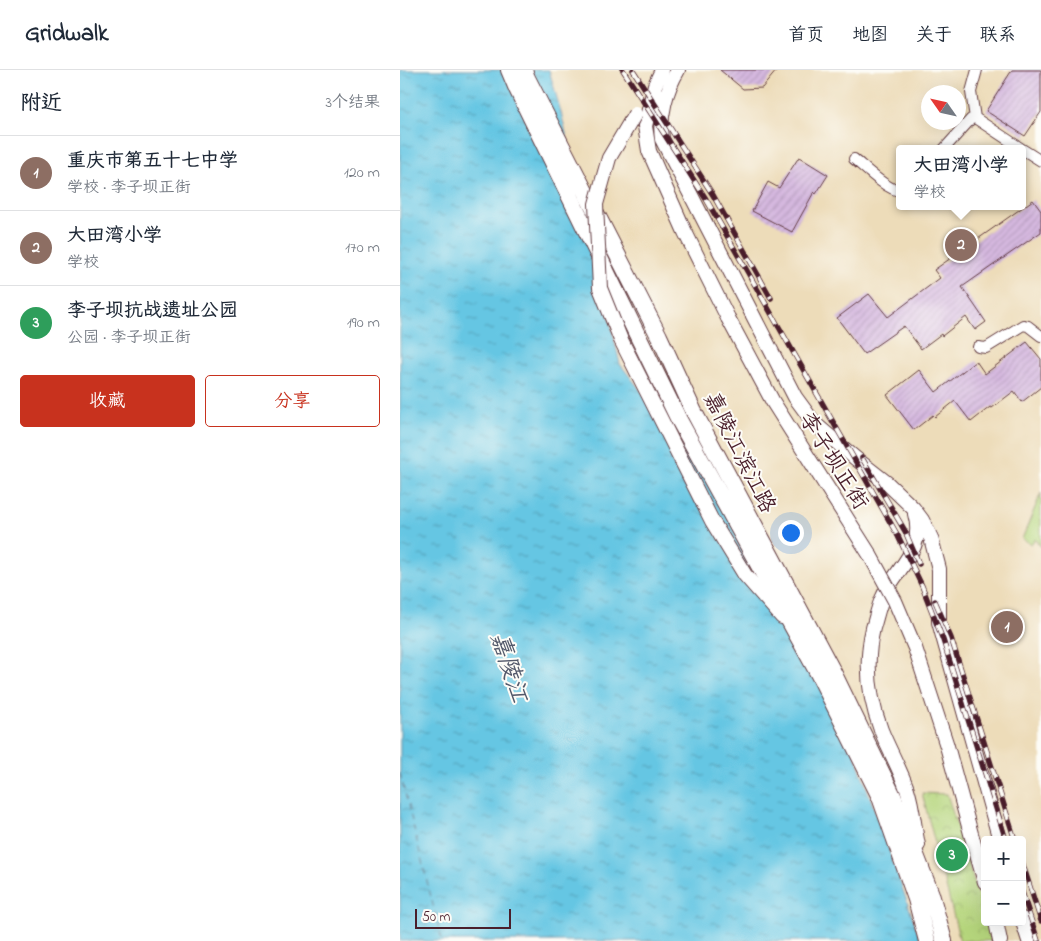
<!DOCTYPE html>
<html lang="zh">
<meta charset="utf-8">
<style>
:root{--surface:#fff;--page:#f2f2f3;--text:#1f2937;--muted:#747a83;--line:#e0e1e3;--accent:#c8321e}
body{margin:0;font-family:"Indie Flower","LXGW WenKai TC",sans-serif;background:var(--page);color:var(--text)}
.controls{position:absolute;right:15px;bottom:15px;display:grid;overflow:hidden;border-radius:5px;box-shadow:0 5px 20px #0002}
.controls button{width:45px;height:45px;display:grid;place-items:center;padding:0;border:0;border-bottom:1px solid var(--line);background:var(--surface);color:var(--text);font:25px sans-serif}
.compass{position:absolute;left:521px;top:15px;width:45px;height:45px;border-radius:50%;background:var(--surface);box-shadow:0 5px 20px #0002;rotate:304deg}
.scale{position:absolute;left:15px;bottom:12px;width:96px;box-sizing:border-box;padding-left:5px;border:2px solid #4a1f2b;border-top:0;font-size:14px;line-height:18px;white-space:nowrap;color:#4a1f2b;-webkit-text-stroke:4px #fdfcf7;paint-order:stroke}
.you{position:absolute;left:390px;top:462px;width:18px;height:18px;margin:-12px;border:4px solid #fff;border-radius:50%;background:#1a73e8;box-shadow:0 0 0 8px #1a73e833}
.badge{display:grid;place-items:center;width:32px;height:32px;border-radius:50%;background:var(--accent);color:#fff;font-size:16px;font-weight:700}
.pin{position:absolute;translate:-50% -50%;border:2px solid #fff;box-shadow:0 1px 5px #0006}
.popup{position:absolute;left:496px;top:75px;width:130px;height:65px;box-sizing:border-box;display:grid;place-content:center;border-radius:5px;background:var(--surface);filter:drop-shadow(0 1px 4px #0005);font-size:16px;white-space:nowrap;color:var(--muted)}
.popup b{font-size:19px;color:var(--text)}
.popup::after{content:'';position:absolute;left:50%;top:100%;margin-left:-10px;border:10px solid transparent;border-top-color:var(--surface)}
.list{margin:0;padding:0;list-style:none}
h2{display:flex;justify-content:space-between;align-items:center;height:65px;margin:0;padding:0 20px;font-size:21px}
h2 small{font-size:16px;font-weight:400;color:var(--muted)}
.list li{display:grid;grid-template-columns:32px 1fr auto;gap:15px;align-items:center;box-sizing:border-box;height:75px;padding:0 20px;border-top:1px solid var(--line)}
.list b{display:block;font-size:19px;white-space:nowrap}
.list p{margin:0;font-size:16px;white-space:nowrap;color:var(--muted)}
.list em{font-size:16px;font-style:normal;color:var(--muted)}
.actions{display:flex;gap:10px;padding:15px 20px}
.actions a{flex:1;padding:11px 0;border:1px solid var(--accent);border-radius:5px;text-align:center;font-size:18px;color:var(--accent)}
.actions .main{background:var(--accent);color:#fff}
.map{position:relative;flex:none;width:641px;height:871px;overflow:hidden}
header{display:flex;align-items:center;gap:30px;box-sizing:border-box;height:70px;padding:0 25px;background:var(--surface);border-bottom:1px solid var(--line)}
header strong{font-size:24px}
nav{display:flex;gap:28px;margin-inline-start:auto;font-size:18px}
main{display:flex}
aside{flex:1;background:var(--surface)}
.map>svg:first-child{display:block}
.park{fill:url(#park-crowns);stroke:#807a54}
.pitch{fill:#b5d57c;stroke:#807a54}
.water{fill:url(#water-ripples);stroke:#587287}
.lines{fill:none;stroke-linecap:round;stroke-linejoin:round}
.ferry{stroke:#53596b;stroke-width:1;stroke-dasharray:6 5;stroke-linecap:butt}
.building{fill:url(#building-hatch)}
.minor-casing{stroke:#623b40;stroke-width:12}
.secondary-casing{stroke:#623b40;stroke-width:16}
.primary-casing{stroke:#623b40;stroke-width:18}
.minor{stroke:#fff;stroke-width:10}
.secondary{stroke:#fff;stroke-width:14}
.primary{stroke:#fff;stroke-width:16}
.rail-casing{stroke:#4a1f2b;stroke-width:5.5}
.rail{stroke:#fdfcf7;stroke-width:4;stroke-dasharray:11;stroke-linecap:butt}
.secondary-bridge-casing{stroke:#623b40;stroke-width:16;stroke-linecap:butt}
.secondary-bridge{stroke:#fff;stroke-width:14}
.labels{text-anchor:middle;stroke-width:4;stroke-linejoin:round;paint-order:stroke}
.street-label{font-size:22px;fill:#4a1f2b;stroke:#fdfcf7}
.water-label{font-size:24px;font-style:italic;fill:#53596b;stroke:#fdfcf7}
</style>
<header>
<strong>Gridwalk</strong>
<nav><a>首页</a><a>地图</a><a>关于</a><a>联系</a></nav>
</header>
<main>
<aside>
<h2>附近<small>3个结果</small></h2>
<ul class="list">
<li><span class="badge" style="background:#8d6e63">1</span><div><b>重庆市第五十七中学</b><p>学校 · 李子坝正街</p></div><em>120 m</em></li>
<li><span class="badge" style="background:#8d6e63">2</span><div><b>大田湾小学</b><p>学校</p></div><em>170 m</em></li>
<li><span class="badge" style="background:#2e9e5b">3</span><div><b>李子坝抗战遗址公园</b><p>公园 · 李子坝正街</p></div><em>190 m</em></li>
</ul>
<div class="actions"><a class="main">收藏</a><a>分享</a></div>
</aside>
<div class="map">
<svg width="641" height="871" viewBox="0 0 641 871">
<defs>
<pattern id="park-crowns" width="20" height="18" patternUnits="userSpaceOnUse" patternTransform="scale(1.25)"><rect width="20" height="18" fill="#b5d57c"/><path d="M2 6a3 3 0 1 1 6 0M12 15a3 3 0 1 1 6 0" fill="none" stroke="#9db66b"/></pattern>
<pattern id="water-ripples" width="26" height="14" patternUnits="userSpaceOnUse" patternTransform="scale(1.25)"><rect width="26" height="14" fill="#65c6e3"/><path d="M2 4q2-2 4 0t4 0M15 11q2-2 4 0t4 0" fill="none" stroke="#55a0b8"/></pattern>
<pattern id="building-hatch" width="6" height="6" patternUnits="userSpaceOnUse" patternTransform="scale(1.25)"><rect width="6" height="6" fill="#d5b8df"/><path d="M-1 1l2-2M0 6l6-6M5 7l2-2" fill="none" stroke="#b89ec0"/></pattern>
</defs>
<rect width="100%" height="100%" fill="#fdfcf7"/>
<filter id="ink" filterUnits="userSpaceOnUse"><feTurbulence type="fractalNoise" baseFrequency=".02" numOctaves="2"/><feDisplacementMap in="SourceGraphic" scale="10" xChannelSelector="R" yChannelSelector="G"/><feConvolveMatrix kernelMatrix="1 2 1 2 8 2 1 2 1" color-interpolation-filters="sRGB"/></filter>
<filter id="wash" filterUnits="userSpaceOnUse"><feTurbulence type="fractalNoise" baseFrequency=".0096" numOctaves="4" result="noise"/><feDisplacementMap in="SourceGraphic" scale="20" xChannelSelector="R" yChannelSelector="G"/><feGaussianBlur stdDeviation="1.12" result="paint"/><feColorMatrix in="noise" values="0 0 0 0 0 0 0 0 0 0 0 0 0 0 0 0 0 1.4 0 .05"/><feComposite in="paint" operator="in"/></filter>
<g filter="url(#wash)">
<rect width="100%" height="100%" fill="#eddcb9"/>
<path class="park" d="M522,723L547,724L585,847V852H586L592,871H560Z"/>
<path class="pitch" d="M641,423V477L635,469L631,474L622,469Z"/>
<path class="water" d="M0,0H149L161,42L220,294L396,518L521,871H0Z"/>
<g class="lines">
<path class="ferry" d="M0,703L42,871"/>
</g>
<g id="blocks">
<path class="building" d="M320,0H377L362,18L343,19Z
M612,0H641V42L625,66L586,41Z
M399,87L428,105L416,124L414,122L392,162L352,141L368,112L379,118Z
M633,130L641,141V162L562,217L586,252L575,260L566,247L542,266L541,264L521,279L504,256L464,284L437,248L469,224L488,247L540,208L534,200Z
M627,272L641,289V317L622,332L614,321L592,338L590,337L571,352L555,331L535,347L533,345L514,360L487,325L519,300L536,322L576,291L585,304Z"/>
</g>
</g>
<g filter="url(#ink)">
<use href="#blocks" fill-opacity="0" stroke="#623b40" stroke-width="1"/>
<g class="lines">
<g class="minor-casing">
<path id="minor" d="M575,48L571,22L577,0
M544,79L571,49L575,48L622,79
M622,79L641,91
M454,89C465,98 487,120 500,121
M578,277L586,278L623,255L628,256L641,266"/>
</g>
<g class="secondary-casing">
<path id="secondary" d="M262,0L255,15L245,56L249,81L285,162L328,248
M278,0C266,20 259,46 262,69L395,327L414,353L455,388L487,413L513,438L522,450L531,468L539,499V552L600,770
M221,270L312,451L345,505L382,547
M515,444C526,481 495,498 482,529C478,538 476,549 473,558C465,592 469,628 481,660C489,680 500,699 507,719C513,737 514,757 518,775
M573,771L585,812
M622,849L629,871
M596,852L600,871"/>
</g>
<g class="primary-casing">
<path id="primary" d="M109,0L117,19L278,348L419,605L480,727L516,829L527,871
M124,0L127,8L259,266L294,342L432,600L493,726L531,824L544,871"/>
</g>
<use href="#minor" class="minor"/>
<use href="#secondary" class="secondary"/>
<use href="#primary" class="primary"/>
<g class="rail-casing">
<path id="rail" d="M223,0L306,129L498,466L522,516L543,570L606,770
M233,0L313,125L371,228
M462,388L505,461L519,494
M535,531L551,568L615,770
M622,792L641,851
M622,822L638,871"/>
</g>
<use href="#rail" class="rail"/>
<g class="secondary-bridge-casing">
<path id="secondary-bridge" d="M328,248L373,332L470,485L495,531L515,578L547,676L573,771
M221,270L200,218L196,134L209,88L235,44"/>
</g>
<use href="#secondary-bridge" class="secondary-bridge"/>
</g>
</g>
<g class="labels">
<g class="street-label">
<text transform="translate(341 382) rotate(63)" y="8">嘉陵江滨江路</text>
<text transform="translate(435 390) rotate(58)" y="8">李子坝正街</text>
</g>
<g class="water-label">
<text transform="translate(110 597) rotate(72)" y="8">嘉陵江</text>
</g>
</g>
</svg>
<div class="controls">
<button>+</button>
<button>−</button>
</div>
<svg class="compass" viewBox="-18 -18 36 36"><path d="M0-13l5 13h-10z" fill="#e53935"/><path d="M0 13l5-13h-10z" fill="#747a83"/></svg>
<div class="scale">50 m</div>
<div class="you"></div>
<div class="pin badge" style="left:607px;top:557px;background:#8d6e63">1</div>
<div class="pin badge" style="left:561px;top:175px;background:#8d6e63">2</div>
<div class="popup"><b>大田湾小学</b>学校</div>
<div class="pin badge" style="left:552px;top:785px;background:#2e9e5b">3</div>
</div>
</main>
